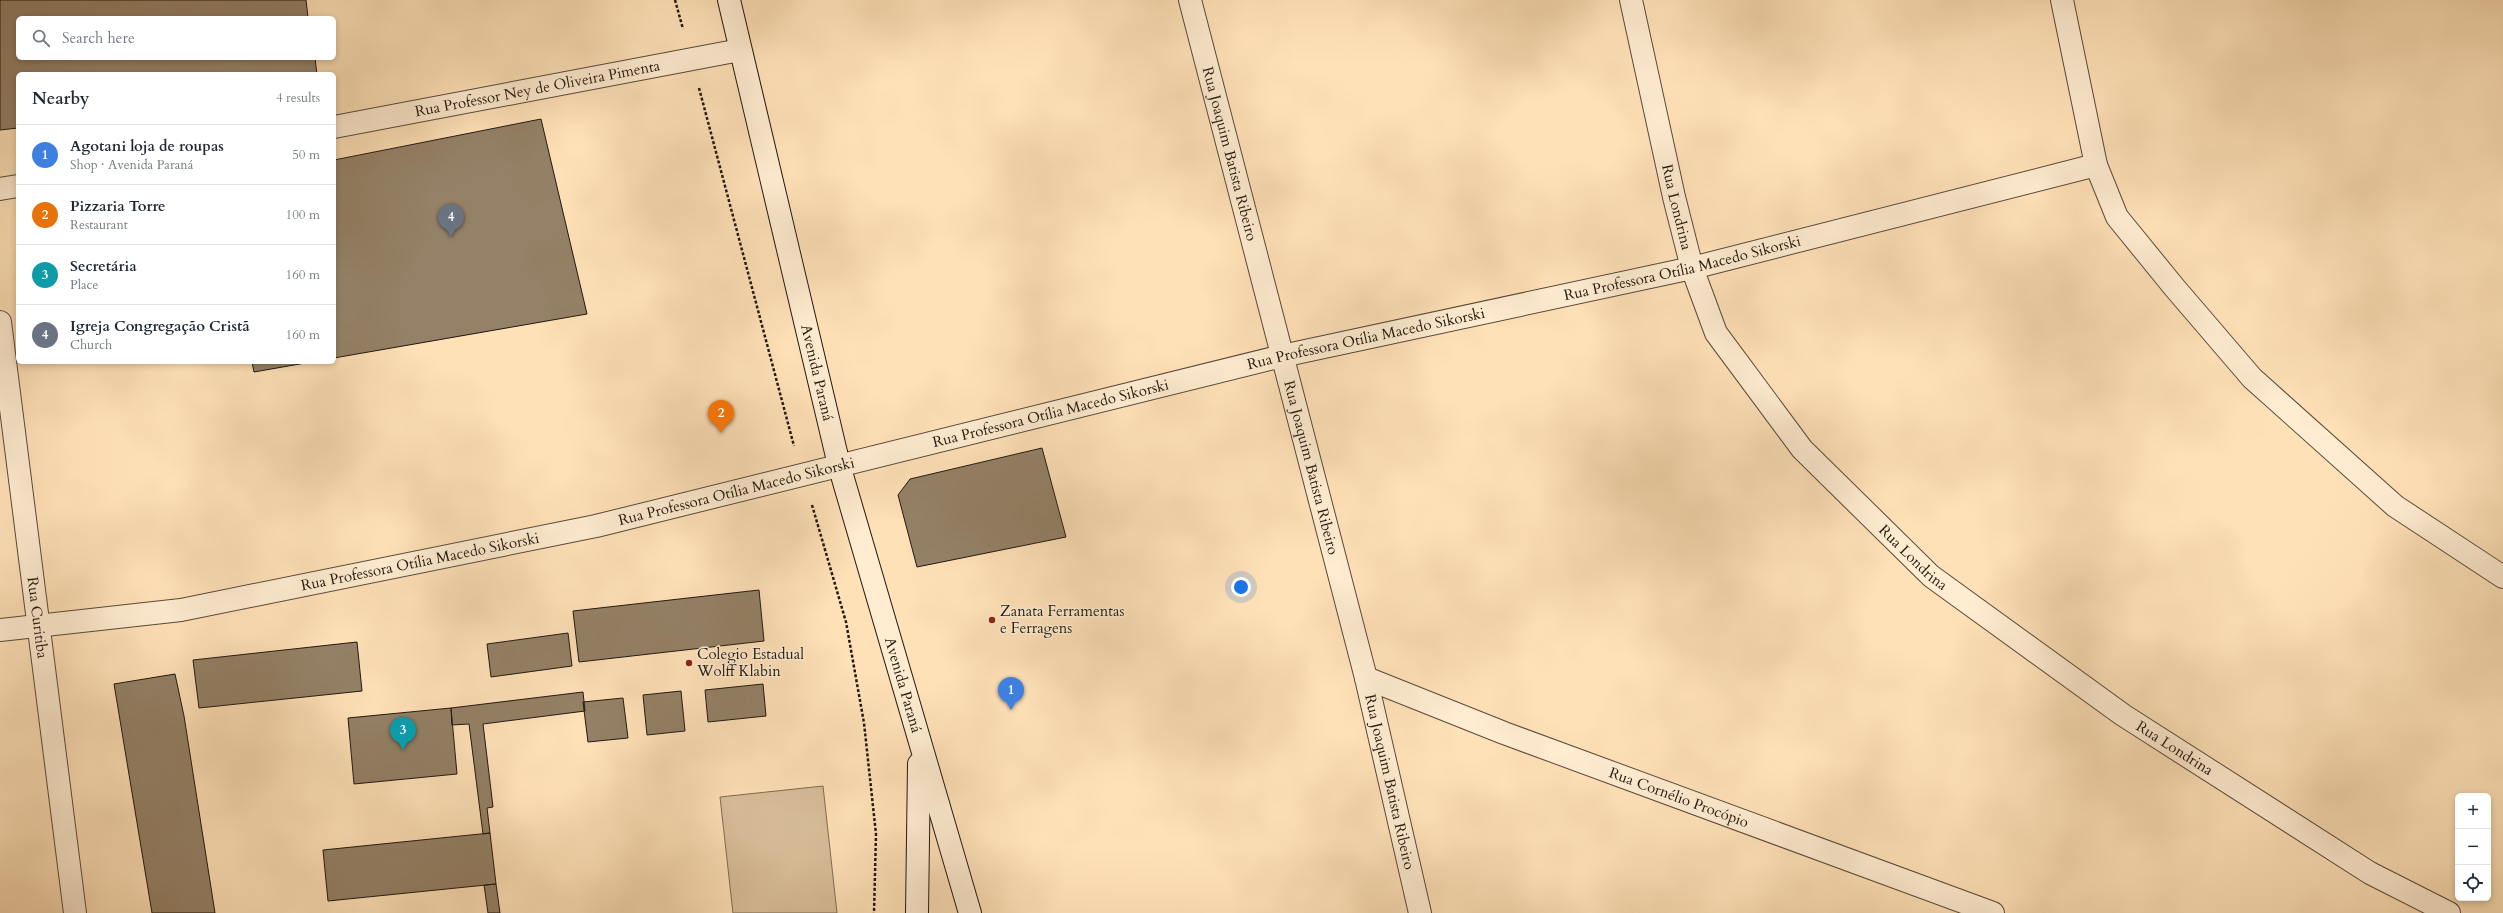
<!DOCTYPE html>
<meta charset="utf-8">
<style>
:root{--surface:#fff;--page:#f6f6f7;--text:#1f2937;--muted:#747a83;--line:#e0e1e3;--accent:#b45309}
body{margin:0;font-family:Cardo,serif;background:var(--page);color:var(--text)}
.controls{position:absolute;right:12px;bottom:12px;display:grid;overflow:hidden;border-radius:6px;box-shadow:0 2px 6px #0003}
.controls button{width:36px;height:36px;display:grid;place-items:center;padding:0;border:0;border-bottom:1px solid var(--line);background:var(--surface);color:var(--text);font:20px sans-serif}
.you{position:absolute;left:1241px;top:587px;width:14px;height:14px;margin:-10px;border:3px solid #fff;border-radius:50%;background:#1a73e8;box-shadow:0 0 0 6px #1a73e833}
.badge{display:grid;place-items:center;width:26px;height:26px;border-radius:50%;background:var(--accent);color:#fff;font-size:13px;font-weight:700}
.pin{position:absolute;translate:-50% -33px;filter:drop-shadow(0 1px 2px #0008)}
.pin::after{content:'';position:absolute;top:21px;width:14px;height:12px;background:inherit;clip-path:polygon(0 0,100% 0,50% 100%)}
.list{margin:0;padding:0;list-style:none}
h2{display:flex;justify-content:space-between;align-items:center;height:52px;margin:0;padding:0 16px;font-size:17px}
h2 small{font-size:13px;font-weight:400;color:var(--muted)}
.list li{display:grid;grid-template-columns:26px 1fr auto;gap:12px;align-items:center;box-sizing:border-box;height:60px;padding:0 16px;border-top:1px solid var(--line)}
.list b{display:block;font-size:15px;white-space:nowrap}
.list p{margin:0;font-size:13px;white-space:nowrap;color:var(--muted)}
.list em{font-size:13px;font-style:normal;color:var(--muted)}
.icon{flex:none;width:22px;height:22px;fill:none;stroke:currentColor;stroke-width:2;stroke-linecap:round;stroke-linejoin:round}
.map{position:relative;flex:none;width:2503px;height:913px;overflow:hidden}
.search{position:absolute;background:var(--surface);box-shadow:0 2px 6px #0003;left:16px;top:16px;width:320px;height:44px;display:flex;align-items:center;gap:10px;box-sizing:border-box;padding:0 14px;border-radius:6px;color:var(--muted);font-size:15px}
.panel{position:absolute;background:var(--surface);box-shadow:0 2px 6px #0003;left:16px;top:72px;width:320px;height:292px;border-radius:6px}
.map>svg:first-child{display:block}
.garden{fill:#d9bf9b;stroke:#7d6c55}
.building{fill:#948167;stroke:#21180f}
.lines{fill:none;stroke-linecap:round;stroke-linejoin:round}
.minor-casing{stroke:#584a39;stroke-width:24}
.secondary-casing{stroke:#21180f;stroke-width:24}
.path{stroke:#21180f;stroke-width:2.5;stroke-dasharray:3 2;stroke-linecap:butt}
.minor{stroke:#ffecd1;stroke-width:22}
.secondary{stroke:#ffecd1;stroke-width:22}
.poi-dot{fill:#8f2418;stroke:#ffecd1;stroke-width:1.5}
.labels{text-anchor:middle;stroke-width:3;stroke-linejoin:round;paint-order:stroke}
.street-label{font-size:15px;fill:#21180f;stroke:#ffecd1}
.poi-label{font-size:15px;fill:#21180f;stroke:#ffecd1;text-anchor:start}
</style>
<div class="map">
<svg width="2503" height="913" viewBox="0 0 2503 913">
<rect width="100%" height="100%" fill="#ffe1b8"/>
<filter id="stains"><feTurbulence type="fractalNoise" baseFrequency=".005" numOctaves="4"/><feColorMatrix values="0 0 0 0 .2 0 0 0 0 .09 0 0 0 0 .02 0 0 0 .5 -.17"/></filter>
<radialGradient id="worn" r=".72"><stop offset=".6" stop-color="#630" stop-opacity="0"/><stop offset="1" stop-color="#630" stop-opacity=".3"/></radialGradient>
<path class="garden" d="M823,786L837,913H733L720,797Z"/>
<path class="building" d="M0,0H306L308,18H18V58H315L317,74H18V128L0,130Z
M541,119L587,314L334,358V160Z
M252,362H311L254,372Z
M1042,448L1066,537L917,567L898,495L910,479Z
M759,590L764,641L579,662L573,611Z
M568,633L572,666L491,677L487,644Z
M357,642L362,691L199,708L193,660Z
M175,674L184,716L215,913H152L114,684Z
M763,684L766,716L708,722L705,690Z
M681,691L685,731L647,735L643,695Z
M583,692L585,711L483,724L493,807L487,808L490,833L483,834L469,724L452,725L451,708Z
M623,698L628,738L588,742L583,702Z
M451,708L457,774L354,784L348,718Z
M490,833L496,884L328,901L323,850Z
M496,884L500,913H488L484,885Z"/>
<g class="lines">
<g class="minor-casing">
<g id="minor">
<path id="s1" d="M1190,0L1366,678L1420,913"/>
<path id="s2" d="M1631,0L1674,197L1692,268L1716,333L1802,449L1931,576L2123,715L2370,873L2449,913"/>
<path d="M2062,0L2096,165L2117,217L2174,287L2252,378L2395,506L2503,577"/>
<path id="s3" d="M334,127L740,50"/>
<path d="M0,189L18,186"/>
<path id="s4" d="M0,322L75,913"/>
<path id="s5" d="M0,630L181,610L596,526L1282,356L1692,268L2096,165"/>
<path id="s6" d="M1366,678L1504,733L1993,913"/>
</g>
</g>
<g class="secondary-casing">
<g id="secondary">
<path id="s7" d="M729,0L839,465L970,913"/>
<path d="M917,913L919,764"/>
</g>
</g>
<path class="path" d="M675,0L683,29
M699,88L794,446
M812,505L846,622L864,723L876,834L874,913"/>
<use href="#minor" class="minor"/>
<use href="#secondary" class="secondary"/>
</g>
<g class="poi-dot">
<circle cx="992" cy="620" r="4"/>
<circle cx="689" cy="663" r="4"/>
</g>
<g class="labels">
<g class="street-label">
<text dy="5" stroke="none"><textPath href="#s3" startOffset="207">Rua Professor Ney de Oliveira Pimenta</textPath></text>
<text dy="5" stroke="none"><textPath href="#s1" startOffset="159">Rua Joaquim Batista Ribeiro</textPath></text>
<text dy="5" stroke="none"><textPath href="#s2" startOffset="212">Rua Londrina</textPath></text>
<text dy="5" stroke="none"><textPath href="#s5" startOffset="1722">Rua Professora Otília Macedo Sikorski</textPath></text>
<text dy="5" stroke="none"><textPath href="#s5" startOffset="1398">Rua Professora Otília Macedo Sikorski</textPath></text>
<text dy="5" stroke="none"><textPath href="#s7" startOffset="383">Avenida Paraná</textPath></text>
<text dy="5" stroke="none"><textPath href="#s5" startOffset="1074">Rua Professora Otília Macedo Sikorski</textPath></text>
<text dy="5" stroke="none"><textPath href="#s1" startOffset="483">Rua Joaquim Batista Ribeiro</textPath></text>
<text dy="5" stroke="none"><textPath href="#s5" startOffset="750">Rua Professora Otília Macedo Sikorski</textPath></text>
<text dy="5" stroke="none"><textPath href="#s2" startOffset="644">Rua Londrina</textPath></text>
<text dy="5" stroke="none"><textPath href="#s5" startOffset="426">Rua Professora Otília Macedo Sikorski</textPath></text>
<text dy="5" stroke="none"><textPath href="#s4" startOffset="298">Rua Curitiba</textPath></text>
<text dy="5" stroke="none"><textPath href="#s7" startOffset="707">Avenida Paraná</textPath></text>
<text dy="5" stroke="none"><textPath href="#s2" startOffset="968">Rua Londrina</textPath></text>
<text dy="5" stroke="none"><textPath href="#s1" startOffset="807">Rua Joaquim Batista Ribeiro</textPath></text>
<text dy="5" stroke="none"><textPath href="#s6" startOffset="335">Rua Cornélio Procópio</textPath></text>
</g>
<g class="poi-label">
<text x="1000" y="616">Zanata Ferramentas<tspan x="1000" dy="17">e Ferragens</tspan></text>
<text x="697" y="659">Colegio Estadual<tspan x="697" dy="17">Wolff Klabin</tspan></text>
</g>
</g>
<rect width="100%" height="100%" filter="url(#stains)"/>
<rect width="100%" height="100%" fill="url(#worn)"/>
</svg>
<div class="controls">
<button>+</button>
<button>−</button>
<button><svg class="icon" aria-label="locate" viewBox="0 0 24 24"><circle cx="12" cy="12" r="6"/><path d="M12 2v4M12 18v4M2 12h4M18 12h4"/></svg></button>
</div>
<div class="you"></div>
<div class="pin badge" style="left:1011px;top:710px;background:#3f7fe0">1</div>
<div class="pin badge" style="left:721px;top:433px;background:#e8710a">2</div>
<div class="pin badge" style="left:403px;top:750px;background:#0f9aa8">3</div>
<div class="pin badge" style="left:451px;top:237px;background:#6b7280">4</div>
<div class="search"><svg class="icon" aria-label="search" viewBox="0 0 24 24"><circle cx="10" cy="10" r="6"/><path d="M15 15l6 6"/></svg>Search here</div>
<section class="panel">
<h2>Nearby<small>4 results</small></h2>
<ul class="list">
<li><span class="badge" style="background:#3f7fe0">1</span><div><b>Agotani loja de roupas</b><p>Shop · Avenida Paraná</p></div><em>50 m</em></li>
<li><span class="badge" style="background:#e8710a">2</span><div><b>Pizzaria Torre</b><p>Restaurant</p></div><em>100 m</em></li>
<li><span class="badge" style="background:#0f9aa8">3</span><div><b>Secretária</b><p>Place</p></div><em>160 m</em></li>
<li><span class="badge" style="background:#6b7280">4</span><div><b>Igreja Congregação Cristã</b><p>Church</p></div><em>160 m</em></li>
</ul>
</section>
</div>
